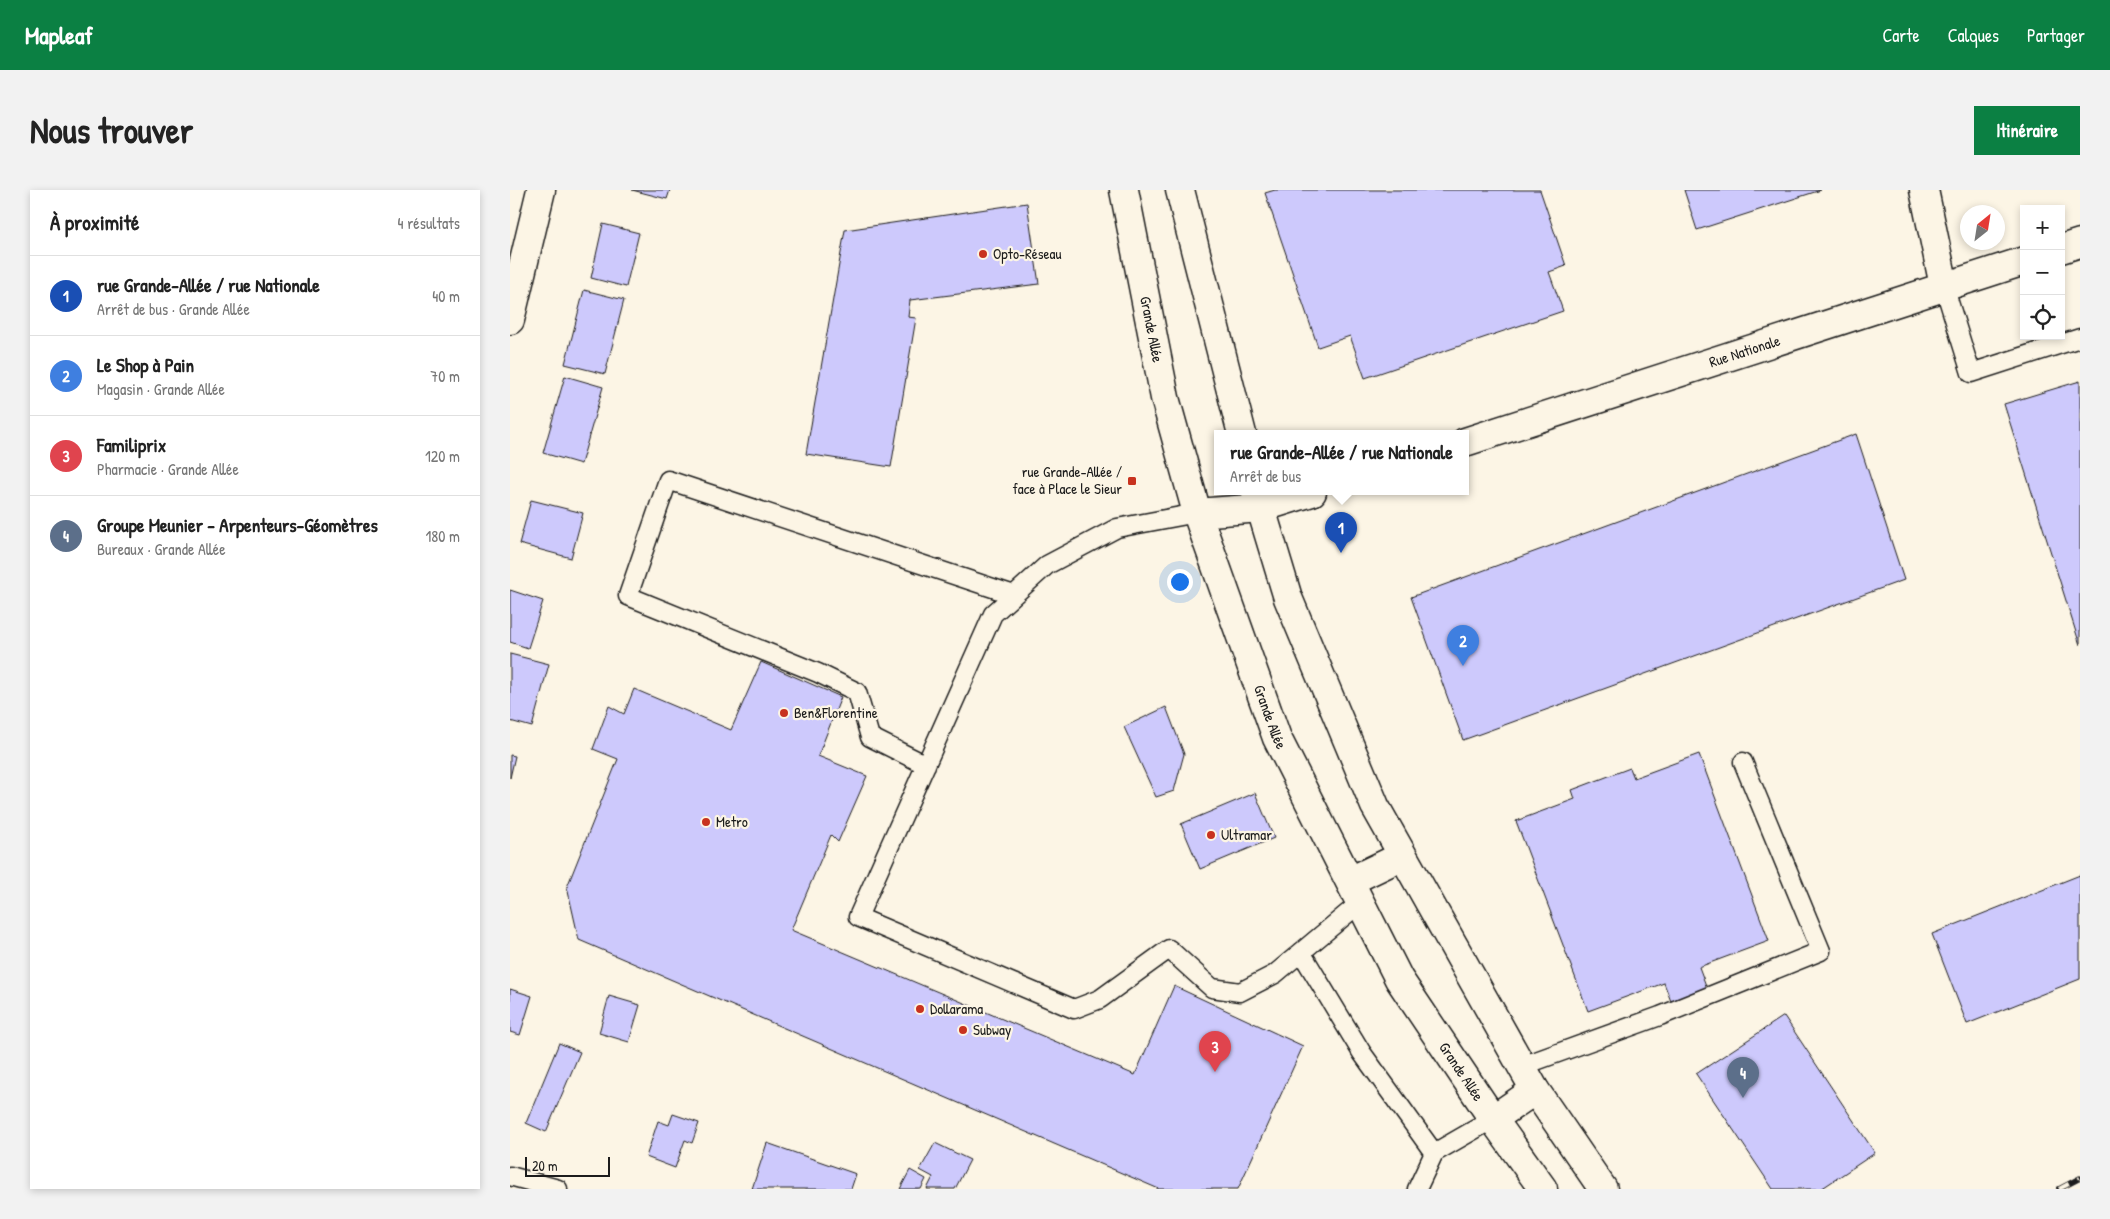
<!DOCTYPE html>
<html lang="fr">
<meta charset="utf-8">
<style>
:root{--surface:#fff;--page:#f2f2f2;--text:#222;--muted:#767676;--line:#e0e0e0;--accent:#0b8043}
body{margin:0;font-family:"Patrick Hand",sans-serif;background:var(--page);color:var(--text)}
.controls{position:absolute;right:15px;top:15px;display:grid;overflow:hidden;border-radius:0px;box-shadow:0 2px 8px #0003}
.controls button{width:45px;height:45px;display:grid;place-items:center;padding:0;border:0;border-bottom:1px solid var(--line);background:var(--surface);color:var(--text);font:25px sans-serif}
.compass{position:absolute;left:1450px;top:15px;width:45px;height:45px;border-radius:50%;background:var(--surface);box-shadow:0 2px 8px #0003;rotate:30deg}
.scale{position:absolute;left:15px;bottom:12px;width:85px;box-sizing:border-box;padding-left:5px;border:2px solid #1c1c1c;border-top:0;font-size:14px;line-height:18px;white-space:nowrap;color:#1c1c1c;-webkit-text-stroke:4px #fcf5e5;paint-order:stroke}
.you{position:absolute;left:669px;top:391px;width:18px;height:18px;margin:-12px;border:4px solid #fff;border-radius:50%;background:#1a73e8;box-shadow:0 0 0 8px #1a73e833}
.badge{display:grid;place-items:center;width:32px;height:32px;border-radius:50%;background:var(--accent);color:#fff;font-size:16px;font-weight:700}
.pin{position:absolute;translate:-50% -41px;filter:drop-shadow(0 1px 2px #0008)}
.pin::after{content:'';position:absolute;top:26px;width:18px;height:15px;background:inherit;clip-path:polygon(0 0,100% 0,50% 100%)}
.popup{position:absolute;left:704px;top:240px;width:255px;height:65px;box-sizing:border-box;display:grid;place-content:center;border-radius:0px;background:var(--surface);filter:drop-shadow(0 1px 4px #0005);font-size:16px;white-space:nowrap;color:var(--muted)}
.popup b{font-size:19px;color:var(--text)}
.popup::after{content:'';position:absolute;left:50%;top:100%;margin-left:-10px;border:10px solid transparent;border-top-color:var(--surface)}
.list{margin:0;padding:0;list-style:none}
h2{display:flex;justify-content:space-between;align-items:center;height:65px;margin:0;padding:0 20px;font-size:21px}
h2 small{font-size:16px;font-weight:400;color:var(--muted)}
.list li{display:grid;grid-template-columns:32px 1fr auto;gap:15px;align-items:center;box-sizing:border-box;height:80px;padding:0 20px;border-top:1px solid var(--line)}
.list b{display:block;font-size:19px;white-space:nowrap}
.list p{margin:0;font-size:16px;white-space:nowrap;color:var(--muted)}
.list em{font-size:16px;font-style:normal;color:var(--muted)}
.icon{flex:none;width:28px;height:28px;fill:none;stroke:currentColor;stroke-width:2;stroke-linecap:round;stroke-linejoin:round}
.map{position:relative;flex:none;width:1570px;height:999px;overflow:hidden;border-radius:0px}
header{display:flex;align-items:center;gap:30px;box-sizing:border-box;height:70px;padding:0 25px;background:var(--accent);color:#fff}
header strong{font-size:24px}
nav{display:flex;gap:28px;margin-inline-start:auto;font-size:18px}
.intro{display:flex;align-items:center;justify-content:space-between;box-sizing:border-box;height:120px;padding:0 30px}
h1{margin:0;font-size:35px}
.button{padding:12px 22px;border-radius:0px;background:var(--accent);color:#fff;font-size:18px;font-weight:700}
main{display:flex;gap:30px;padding:0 30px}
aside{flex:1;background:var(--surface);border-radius:0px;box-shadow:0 2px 8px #0003}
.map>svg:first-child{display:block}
.building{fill:#cdc9fc;stroke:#1c1c1c}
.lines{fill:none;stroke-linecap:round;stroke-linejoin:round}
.service-casing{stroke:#1c1c1c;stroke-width:21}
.minor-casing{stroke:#1c1c1c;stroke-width:31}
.tertiary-casing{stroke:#1c1c1c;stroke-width:31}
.service{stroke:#fcf5e5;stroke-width:18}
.minor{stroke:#fcf5e5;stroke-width:28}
.tertiary{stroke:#fcf5e5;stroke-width:28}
.rail-casing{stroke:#1c1c1c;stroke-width:5.5}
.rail{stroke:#fcf5e5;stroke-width:4;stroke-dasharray:11;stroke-linecap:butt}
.poi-dot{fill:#c8321e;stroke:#fcf5e5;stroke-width:2}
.labels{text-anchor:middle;stroke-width:4.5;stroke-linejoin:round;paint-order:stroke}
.poi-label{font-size:15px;fill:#1c1c1c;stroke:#fcf5e5;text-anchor:start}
.street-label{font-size:15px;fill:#1c1c1c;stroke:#fcf5e5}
</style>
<header>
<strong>Mapleaf</strong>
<nav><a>Carte</a><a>Calques</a><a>Partager</a></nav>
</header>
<div class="intro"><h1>Nous trouver</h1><a class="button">Itinéraire</a></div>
<main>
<aside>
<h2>À proximité<small>4 résultats</small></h2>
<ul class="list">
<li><span class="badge" style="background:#1a4fb4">1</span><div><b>rue Grande-Allée / rue Nationale</b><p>Arrêt de bus · Grande Allée</p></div><em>40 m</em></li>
<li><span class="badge" style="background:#3f7fe0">2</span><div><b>Le Shop à Pain</b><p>Magasin · Grande Allée</p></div><em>70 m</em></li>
<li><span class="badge" style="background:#e0444e">3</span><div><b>Familiprix</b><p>Pharmacie · Grande Allée</p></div><em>120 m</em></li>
<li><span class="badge" style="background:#5c6f8a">4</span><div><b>Groupe Meunier - Arpenteurs-Géomètres</b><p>Bureaux · Grande Allée</p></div><em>180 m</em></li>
</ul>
</aside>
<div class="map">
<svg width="1570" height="999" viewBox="0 0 1570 999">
<rect width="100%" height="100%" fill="#fcf5e5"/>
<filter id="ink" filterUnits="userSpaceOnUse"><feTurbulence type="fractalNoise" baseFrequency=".02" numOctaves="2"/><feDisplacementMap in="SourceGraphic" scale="10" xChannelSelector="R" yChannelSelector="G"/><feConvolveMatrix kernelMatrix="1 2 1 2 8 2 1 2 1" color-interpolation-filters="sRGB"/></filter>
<g filter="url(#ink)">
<path class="building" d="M122,0H160L157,9Z
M765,0H1030L1056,76L1039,82L1053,121L855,188L840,146L808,157L755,3Z
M1174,0H1311L1187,40Z
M517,13L529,94L400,110L398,127L406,128L381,277L296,264L335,40Z
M93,34L129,43L116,97L81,88Z
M74,100L114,110L95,184L55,174Z
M55,186L93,197L71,274L33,263Z
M1570,191V455L1494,214Z
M1346,244L1394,390L953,550L901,407Z
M21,310L73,323L61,368L9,354Z
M0,400L33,411L18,458L0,452Z
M0,464L39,474L22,537L0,531Z
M251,472L331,507L308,566L357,586L328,652L321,645L281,740L625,885L664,796L793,856L728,999H649L69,750L57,697L108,569L83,559L99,516L114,524L124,499L221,540Z
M656,517L674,564L664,601L646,607L614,537Z
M1189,564L1259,751L1189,777L1198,801L1162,814L1154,793L1078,821L1006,631L1065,609L1062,600L1120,578L1124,588Z
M0,565L5,566L0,588Z
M745,603L764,648L690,679L671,634Z
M1570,685V789L1457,834L1422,744Z
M0,799L22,806L10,845L0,842Z
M99,806L130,815L119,852L89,843Z
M1274,826L1365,963L1311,999H1263L1186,884Z
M49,853L70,862L36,942L16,933Z
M163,924L189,933L182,953L175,950L165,978L136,967L148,931L159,935Z
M257,953L346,984L341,999H242Z
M425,953L460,970L445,999H417L423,987L410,980Z
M400,980L416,989L411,999H390Z"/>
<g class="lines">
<g class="service-casing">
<path id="service" d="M1434,96L1461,183L1570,148
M687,323L607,338L537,375L483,424L348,727L564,819L590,809L659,759L702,798L730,802L765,784L851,712
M416,575L360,547L347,502L308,483L118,406L158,290L504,405
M791,762L852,863L924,963L983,929
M1012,876L1150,826L1311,761L1233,572
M0,986L48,999
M907,999L924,963"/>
</g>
<g class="minor-casing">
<g id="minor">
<path d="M1414,0L1434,96"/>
<path d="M1551,59L1570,53"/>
<path d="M0,130L31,0"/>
<path id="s1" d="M955,252L1514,71"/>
<path d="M687,323L751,318L802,302"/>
</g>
</g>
<g class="tertiary-casing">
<g id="tertiary">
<path id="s2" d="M614,0L655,208L687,323L767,548L889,789L983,929L1033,999"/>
<path d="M670,0L732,244"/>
<path d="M746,302L778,408L865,616L1025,900L1093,999"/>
<path d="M840,691L892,666"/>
<path d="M983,929L1025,900"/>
</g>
</g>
<use href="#service" class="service"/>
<use href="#minor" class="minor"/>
<use href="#tertiary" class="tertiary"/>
<g class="rail-casing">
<path id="rail" d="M1549,999L1570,988"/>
</g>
<use href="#rail" class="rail"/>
</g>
</g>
<g class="poi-dot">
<circle cx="473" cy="64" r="5"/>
<rect x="617" y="286" width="10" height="10" rx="2.5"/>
<circle cx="274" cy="523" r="5"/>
<circle cx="196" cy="632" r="5"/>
<circle cx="701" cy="645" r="5"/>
<circle cx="410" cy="819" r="5"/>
<circle cx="453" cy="840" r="5"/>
</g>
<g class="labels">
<g class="poi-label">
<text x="483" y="69">Opto-Réseau</text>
<text x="612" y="287" text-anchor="end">rue Grande-Allée /<tspan x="612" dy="17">face à Place le Sieur</tspan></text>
<text x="284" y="528">Ben&amp;Florentine</text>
<text x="206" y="637">Metro</text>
<text x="711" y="650">Ultramar</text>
<text x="420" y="824">Dollarama</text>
<text x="463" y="845">Subway</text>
</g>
<g class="street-label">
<text dy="5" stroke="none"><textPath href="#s2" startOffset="142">Grande Allée</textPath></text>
<text dy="5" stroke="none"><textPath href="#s1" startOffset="294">Rue Nationale</textPath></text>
<text dy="5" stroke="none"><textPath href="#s2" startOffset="548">Grande Allée</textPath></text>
<text dy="5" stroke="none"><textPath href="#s2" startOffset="952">Grande Allée</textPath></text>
</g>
</g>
</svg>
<div class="controls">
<button>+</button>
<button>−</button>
<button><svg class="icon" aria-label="locate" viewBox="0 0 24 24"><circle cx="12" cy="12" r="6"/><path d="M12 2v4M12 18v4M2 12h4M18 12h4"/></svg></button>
</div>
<svg class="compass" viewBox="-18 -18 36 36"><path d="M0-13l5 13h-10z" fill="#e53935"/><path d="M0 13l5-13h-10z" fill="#767676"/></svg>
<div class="scale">20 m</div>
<div class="you"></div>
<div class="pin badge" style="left:831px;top:363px;background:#1a4fb4">1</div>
<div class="popup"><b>rue Grande-Allée / rue Nationale</b>Arrêt de bus</div>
<div class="pin badge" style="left:953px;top:476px;background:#3f7fe0">2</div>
<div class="pin badge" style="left:705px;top:882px;background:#e0444e">3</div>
<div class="pin badge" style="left:1233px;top:908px;background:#5c6f8a">4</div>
</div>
</main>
